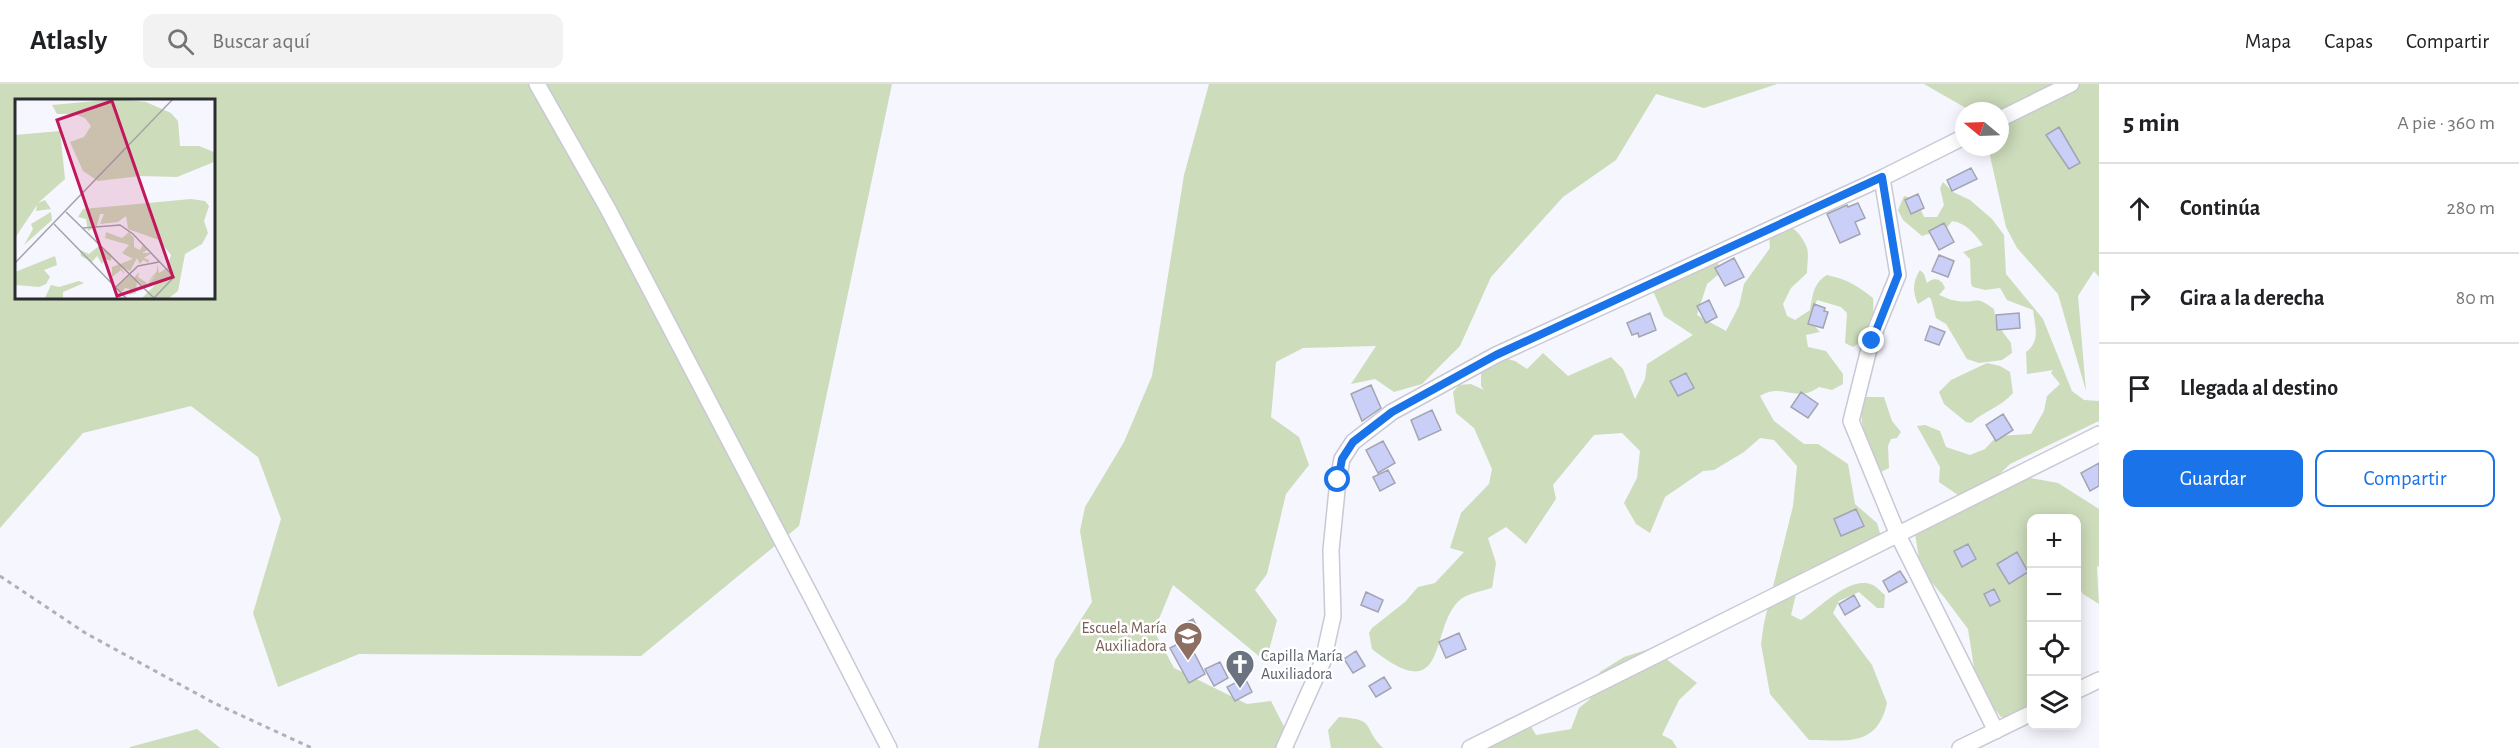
<!DOCTYPE html>
<html lang="es">
<meta charset="utf-8">
<style>
:root{--surface:#fff;--page:#f2f2f2;--text:#202124;--muted:#757577;--line:#e0e0e0;--accent:#1a73e8}
body{margin:0;font-family:"Alegreya Sans",sans-serif;background:var(--page);color:var(--text)}
.controls{position:absolute;right:18px;bottom:18px;display:grid;overflow:hidden;border-radius:12px;box-shadow:0 3px 15px #0003}
.controls button{width:54px;height:54px;display:grid;place-items:center;padding:0;border:0;border-bottom:2px solid var(--line);background:var(--surface);color:var(--text);font:30px sans-serif}
.compass{position:absolute;left:1955px;top:18px;width:54px;height:54px;border-radius:50%;background:var(--surface);box-shadow:0 3px 15px #0003;rotate:289deg}
.stop{position:absolute;width:18px;height:18px;margin:-14px;border:4px solid #1a73e8;border-radius:50%;background:#fff}
.stop.end{background:#1a73e8;border-color:#fff;box-shadow:0 2px 6px #0008}
.list{margin:0;padding:0;list-style:none}
h2{display:flex;justify-content:space-between;align-items:center;height:78px;margin:0;padding:0 24px;font-size:26px}
h2 small{font-size:20px;font-weight:400;color:var(--muted)}
.list li{display:grid;grid-template-columns:39px 1fr auto;gap:18px;align-items:center;box-sizing:border-box;height:90px;padding:0 24px;border-top:2px solid var(--line)}
.list b{display:block;font-size:22px;white-space:nowrap}
.list em{font-size:20px;font-style:normal;color:var(--muted)}
.actions{display:flex;gap:12px;padding:18px 24px}
.actions a{flex:1;padding:14px 0;border:2px solid var(--accent);border-radius:12px;text-align:center;font-size:21px;color:var(--accent)}
.actions .main{background:var(--accent);color:#fff}
.icon{flex:none;width:33px;height:33px;fill:none;stroke:currentColor;stroke-width:2;stroke-linecap:round;stroke-linejoin:round}
.map{position:relative;flex:none;width:2099px;height:664px;overflow:hidden}
header{display:flex;align-items:center;gap:36px;box-sizing:border-box;height:84px;padding:0 30px;background:var(--surface);border-bottom:2px solid var(--line)}
header strong{font-size:28px}
nav{display:flex;gap:33px;margin-inline-start:auto;font-size:21px}
.search{width:420px;height:54px;background:var(--page);display:flex;align-items:center;gap:15px;box-sizing:border-box;padding:0 21px;border-radius:12px;color:var(--muted);font-size:22px}
main{display:flex}
aside{flex:1;background:var(--surface)}
.map>svg:first-child{display:block}
.green{fill:#cddcbb;fill-rule:evenodd}
.building{fill:#cacff8;stroke:#a3a4b0;stroke-width:1.5}
.lines{fill:none;stroke-linecap:round;stroke-linejoin:round}
.minor-casing{stroke:#c8c9d5;stroke-width:18}
.path{stroke:#b0b1b8;stroke-width:3;stroke-dasharray:4.5 4.5;stroke-linecap:butt}
.minor{stroke:#fff;stroke-width:15}
.route{stroke:#1a73e8;stroke-width:8}
.labels{text-anchor:middle;stroke-width:5;stroke-linejoin:round;paint-order:stroke}
.education-label{font-size:16px;fill:#785e54;stroke:#fff;text-anchor:end}
.worship-label{font-size:16px;fill:#5b616d;stroke:#fff;text-anchor:start}
.inset-road{fill:none;stroke:#a4a5ac;stroke-width:1.5}
.view{fill:#c2185b;fill-opacity:0.15;stroke:#c2185b;stroke-width:3}
.inset-edge{fill:none;stroke:#2b2c30;stroke-width:3}
</style>
<header>
<strong>Atlasly</strong>
<div class="search"><svg class="icon" aria-label="search" viewBox="0 0 24 24"><circle cx="10" cy="10" r="6"/><path d="M15 15l6 6"/></svg>Buscar aquí</div>
<nav><a>Mapa</a><a>Capas</a><a>Compartir</a></nav>
</header>
<main>
<div class="map">
<svg width="2099" height="664" viewBox="0 0 2099 664">
<rect width="100%" height="100%" fill="#f5f6fe"/>
<path class="green" d="M0,0H892L799,442L641,572L359,570L278,603L253,529L281,435L258,373L191,322L83,349L0,444ZM16,16H213V213H16Z
M1209,0H1777L1704,24L1656,10L1616,76L1563,113L1491,193L1460,262L1422,300L1394,308L1375,295L1351,300L1376,262L1303,264L1276,278L1271,333L1299,353L1309,381L1286,410L1267,490L1255,506L1277,536L1266,578L1173,501L1154,547L1174,584L1247,620L1271,617L1295,664H1038L1055,576L1092,518L1080,447L1085,423L1124,358L1152,292L1184,91Z
M1924,0H2099V193L2094,187L2078,212L2086,307L2058,210L2017,164L2006,143L1988,63H2000V27H1971Z
M1943,98L1953,108L1970,116L1992,135L2004,151L2006,190L2043,235L2072,307L2084,316L2099,317V337L2010,380L1977,412L2025,393L2058,399L2099,425V482L2097,483L2099,520L2083,510L2077,500L2076,434H2032V633L2018,638L2001,633L1987,615L1975,590L1968,545L1944,513L1921,486L1914,444L1973,414L1958,411L1939,398L1940,383L1917,342L1925,341L1940,347L1946,363L1970,371L1985,365L1997,352L2031,350L2044,327L2047,312L2060,300L2051,289L2053,286L2027,290L2026,268C2041,257 2035,243 2033,226L2007,216L2000,204L1985,206L1973,203L1971,200L1970,175L1963,168L1983,161C1974,149 1966,139 1952,137L1940,153L1937,147L1922,152L1903,136L1898,126L1904,112L1916,115L1924,133H1937L1944,121L1940,104Z
M1774,135C1788,137 1802,150 1807,164C1809,170 1807,182 1807,189L1791,204L1783,220L1787,232L1795,236L1810,226C1813,211 1813,199 1827,191C1846,195 1858,202 1873,214C1875,231 1870,255 1853,263L1845,259L1847,229L1841,223L1817,216L1809,236L1820,248L1806,251L1808,263L1826,267L1843,290V300L1832,306L1819,303C1795,320 1783,298 1760,312L1774,337L1804,360H1818L1848,380L1855,420L1877,439L1883,459L1844,480L1822,479L1804,487L1799,498L1791,531L1801,536C1819,525 1850,490 1873,501C1877,503 1881,508 1885,511L1884,524H1877L1859,508L1839,517L1833,529L1872,581L1887,619C1877,664 1846,656 1809,656L1770,610L1761,560L1764,539L1793,422L1797,382L1774,356L1760,354L1744,368L1714,386L1703,387L1665,413L1650,449L1636,440L1624,419L1637,394L1640,367L1622,349L1594,351L1553,401L1556,415L1526,460L1506,443L1488,454L1496,479L1492,504C1482,507 1469,509 1461,515C1428,541 1451,628 1372,565L1369,549L1372,544L1405,518L1418,503L1435,499L1464,468L1450,464L1461,429L1489,400L1492,385L1474,344L1456,329L1453,308L1459,301L1471,300L1484,306L1481,302V288L1501,273L1515,277L1527,285L1543,269L1568,292L1611,273L1623,285L1635,315L1645,295L1647,280L1693,251L1664,232L1649,198C1663,182 1693,174 1714,173L1721,185L1719,190L1707,200L1697,231L1726,247L1739,222L1744,200L1770,164L1768,137Z
M1920,186L1924,190L1927,199C1934,192 1942,195 1945,204L1939,211C1945,213 1952,217 1958,217C1977,220 1974,210 1994,225L1996,239L2011,259L2012,269L2002,276L1979,279L1967,275L1946,240L1936,234L1931,215L1929,213L1918,220C1912,207 1913,197 1920,186Z
M1987,279L2000,282L2010,288L2013,309C2001,323 1984,327 1971,339L1966,338L1944,320L1939,308L1951,296Z
M1864,313H1884L1892,337L1901,348L1897,354L1891,355L1888,362L1889,384L1881,388C1872,365 1854,337 1864,313Z
M1652,564L1697,599L1679,616L1662,651L1672,656L1677,664H1484L1505,636L1523,629L1536,651L1571,645L1579,624L1590,615L1600,588L1624,573Z
M1339,633C1378,636 1361,642 1383,664H1331L1328,646Z
M197,645L220,664H130V663Z"/>
<path class="building" d="M2059,43L2080,79L2069,85L2046,51Z
M1971,84L1977,95L1952,107L1947,96Z
M1918,110L1924,124L1911,130L1905,116Z
M1858,119L1865,134L1855,138L1860,150L1840,159L1827,130L1847,121L1848,123Z
M1944,139L1954,158L1939,166L1929,147Z
M1939,171L1954,177L1948,193L1932,187Z
M1734,174L1744,193L1725,202L1715,184Z
M1709,216L1717,233L1706,239L1697,222Z
M1814,220L1825,224L1824,227L1828,228L1823,244L1808,240Z
M1650,229L1656,246L1639,253L1638,249L1632,251L1627,239Z
M2019,229L2020,244L1997,246L1996,231Z
M1930,242L1945,248L1939,261L1925,256Z
M1686,289L1694,304L1678,312L1670,297Z
M1371,301L1381,324L1362,337L1351,310Z
M1801,308L1818,320L1808,334L1791,323Z
M1432,326L1441,346L1419,356L1411,336Z
M2003,330L2013,346L1996,357L1986,341Z
M1383,357L1395,379L1378,389L1366,366Z
M2099,379V402L2090,407L2081,389Z
M1388,386L1395,399L1380,407L1373,393Z
M1856,425L1864,442L1841,452L1834,435Z
M1968,460L1976,475L1962,483L1954,467Z
M2017,468L2028,488L2009,500L1997,480Z
M1900,487L1907,498L1889,508L1883,497Z
M1994,505L2000,517L1990,522L1984,510Z
M1366,508L1383,516L1378,528L1361,521Z
M1854,511L1860,522L1845,531L1839,520Z
M1193,535L1199,546L1185,554L1179,542Z
M1459,549L1466,565L1446,574L1439,558Z
M1187,555L1205,590L1189,599L1170,564Z
M1356,567L1365,582L1353,589L1344,575Z
M1220,578L1228,594L1214,602L1205,585Z
M1384,593L1391,604L1376,613L1369,602Z
M1245,594L1252,608L1235,617L1227,603Z"/>
<g class="lines">
<g class="minor-casing">
<path id="minor" d="M537,0L608,125L814,518L889,664
M2000,35L2071,0
M1882,94L1898,191L1871,257L1851,337L1898,451L1996,647
M2076,607L2099,596
M1284,664L1323,577L1333,532L1331,466L1338,396L1342,375L1353,358L1392,328L1496,271L1882,94L1964,53
M1470,664L2099,350
M1960,664L2032,629"/>
</g>
<path class="path" d="M0,492L87,550L214,619L312,664"/>
<use href="#minor" class="minor"/>
</g>
<g class="lines">
<path class="route" d="M1338,396L1342,375L1353,358L1392,328L1496,271L1882,93L1898,191L1872,257"/>
</g>
<defs>
<g id="school-pin" transform="scale(1.5)"><path d="M0 17L-7.5 6A9.5 9.5 0 1 1 7.5 6Z" fill="#8d6e63" stroke="#fff"/><path d="M0-5L7-2L0 1L-7-2ZM-4 1L0 2.5L4 1V4Q0 6-4 4Z" fill="#fff"/></g>
<g id="church-pin" transform="scale(1.5)"><path d="M0 17L-7.5 6A9.5 9.5 0 1 1 7.5 6Z" fill="#6b7280" stroke="#fff"/><path d="M-1.2-6h2.4v3.5h3.3v2.4h-3.3V6h-2.4V-.1h-3.3v-2.4h3.3Z" fill="#fff"/></g>
</defs>
<g fill-rule="evenodd">
<use href="#school-pin" x="1188" y="552"/>
<use href="#church-pin" x="1240" y="580"/>
</g>
<g class="labels">
<g class="education-label">
<text x="1167" y="549">Escuela María<tspan x="1167" dy="18">Auxiliadora</tspan></text>
</g>
<g class="worship-label">
<text x="1261" y="577">Capilla María<tspan x="1261" dy="18">Auxiliadora</tspan></text>
</g>
</g>
<g transform="translate(15 15)">
<rect width="200" height="200" fill="#f5f6fe"/>
<path d="M103,0L131,3L156,14L163,22L165,47H184L199,53V63L162,78L125,77L83,82L68,72L55,43L69,38L76,27L70,19L59,15H42L37,6ZM45,32L50,80L23,104L30,101L36,110L21,112L22,106L0,139V36ZM176,100L190,102L194,107L189,122L193,134L187,145L170,155L163,192L154,199H127L142,184L132,186L142,175L131,185V189L122,181L121,194L114,196L115,190L110,189L106,194L102,188L115,176L119,179L124,173L123,178L132,184L142,172V165L144,174L152,169L156,156L144,141L113,130L111,117L103,123L85,125L89,115H85L82,127L73,132L71,120L63,118L68,110ZM36,113L37,121L9,146L18,130L16,125ZM91,133L107,139L114,133L119,139V148L125,151L128,146L132,151L127,154H137L129,159L134,161V164L128,161L125,165L122,159L115,172L105,168L109,173V175L106,171L97,178V168L118,160L107,154L114,146L90,139ZM84,147L96,155V162L91,160L87,165L82,157L77,163L66,157L65,151L74,155ZM40,157L42,166L29,171L35,178L31,185L24,188L0,186V173ZM64,182L69,184L48,193V199H30L36,186L44,188Z" fill="#cddcbb"/>
<path class="inset-road" d="M51,113L139,199M39,125L111,199M68,129L105,126L118,135L159,178L139,199M0,164L158,0M101,188L123,167L144,163"/>
<path class="view" d="M97,2L158,178L102,197L42,21Z"/>
<rect width="200" height="200" class="inset-edge"/>
</g>
</svg>
<div class="controls">
<button>+</button>
<button>−</button>
<button><svg class="icon" aria-label="locate" viewBox="0 0 24 24"><circle cx="12" cy="12" r="6"/><path d="M12 2v4M12 18v4M2 12h4M18 12h4"/></svg></button>
<button><svg class="icon" aria-label="layers" viewBox="0 0 24 24"><path d="M12 4l9 5-9 5-9-5zM3 14l9 5 9-5"/></svg></button>
</div>
<svg class="compass" viewBox="-18 -18 36 36"><path d="M0-13l5 13h-10z" fill="#e53935"/><path d="M0 13l5-13h-10z" fill="#757577"/></svg>
<div class="stop" style="left:1338px;top:396px"></div>
<div class="stop end" style="left:1872px;top:257px"></div>
</div>
<aside>
<h2>5 min<small>A pie · 360 m</small></h2>
<ul class="list">
<li><svg class="icon" aria-label="ahead" viewBox="0 0 24 24"><path d="M12 20V5M6 11l6-6 6 6"/></svg><div><b>Continúa</b></div><em>280 m</em></li>
<li><svg class="icon" aria-label="right" viewBox="0 0 24 24"><path d="M7 20v-9h11M14 6l5 5-5 5"/></svg><div><b>Gira a la derecha</b></div><em>80 m</em></li>
<li><svg class="icon" aria-label="arrive" viewBox="0 0 24 24"><path d="M6 21V4h12l-3 4 3 4H6"/></svg><div><b>Llegada al destino</b></div></li>
</ul>
<div class="actions"><a class="main">Guardar</a><a>Compartir</a></div>
</aside>
</main>
